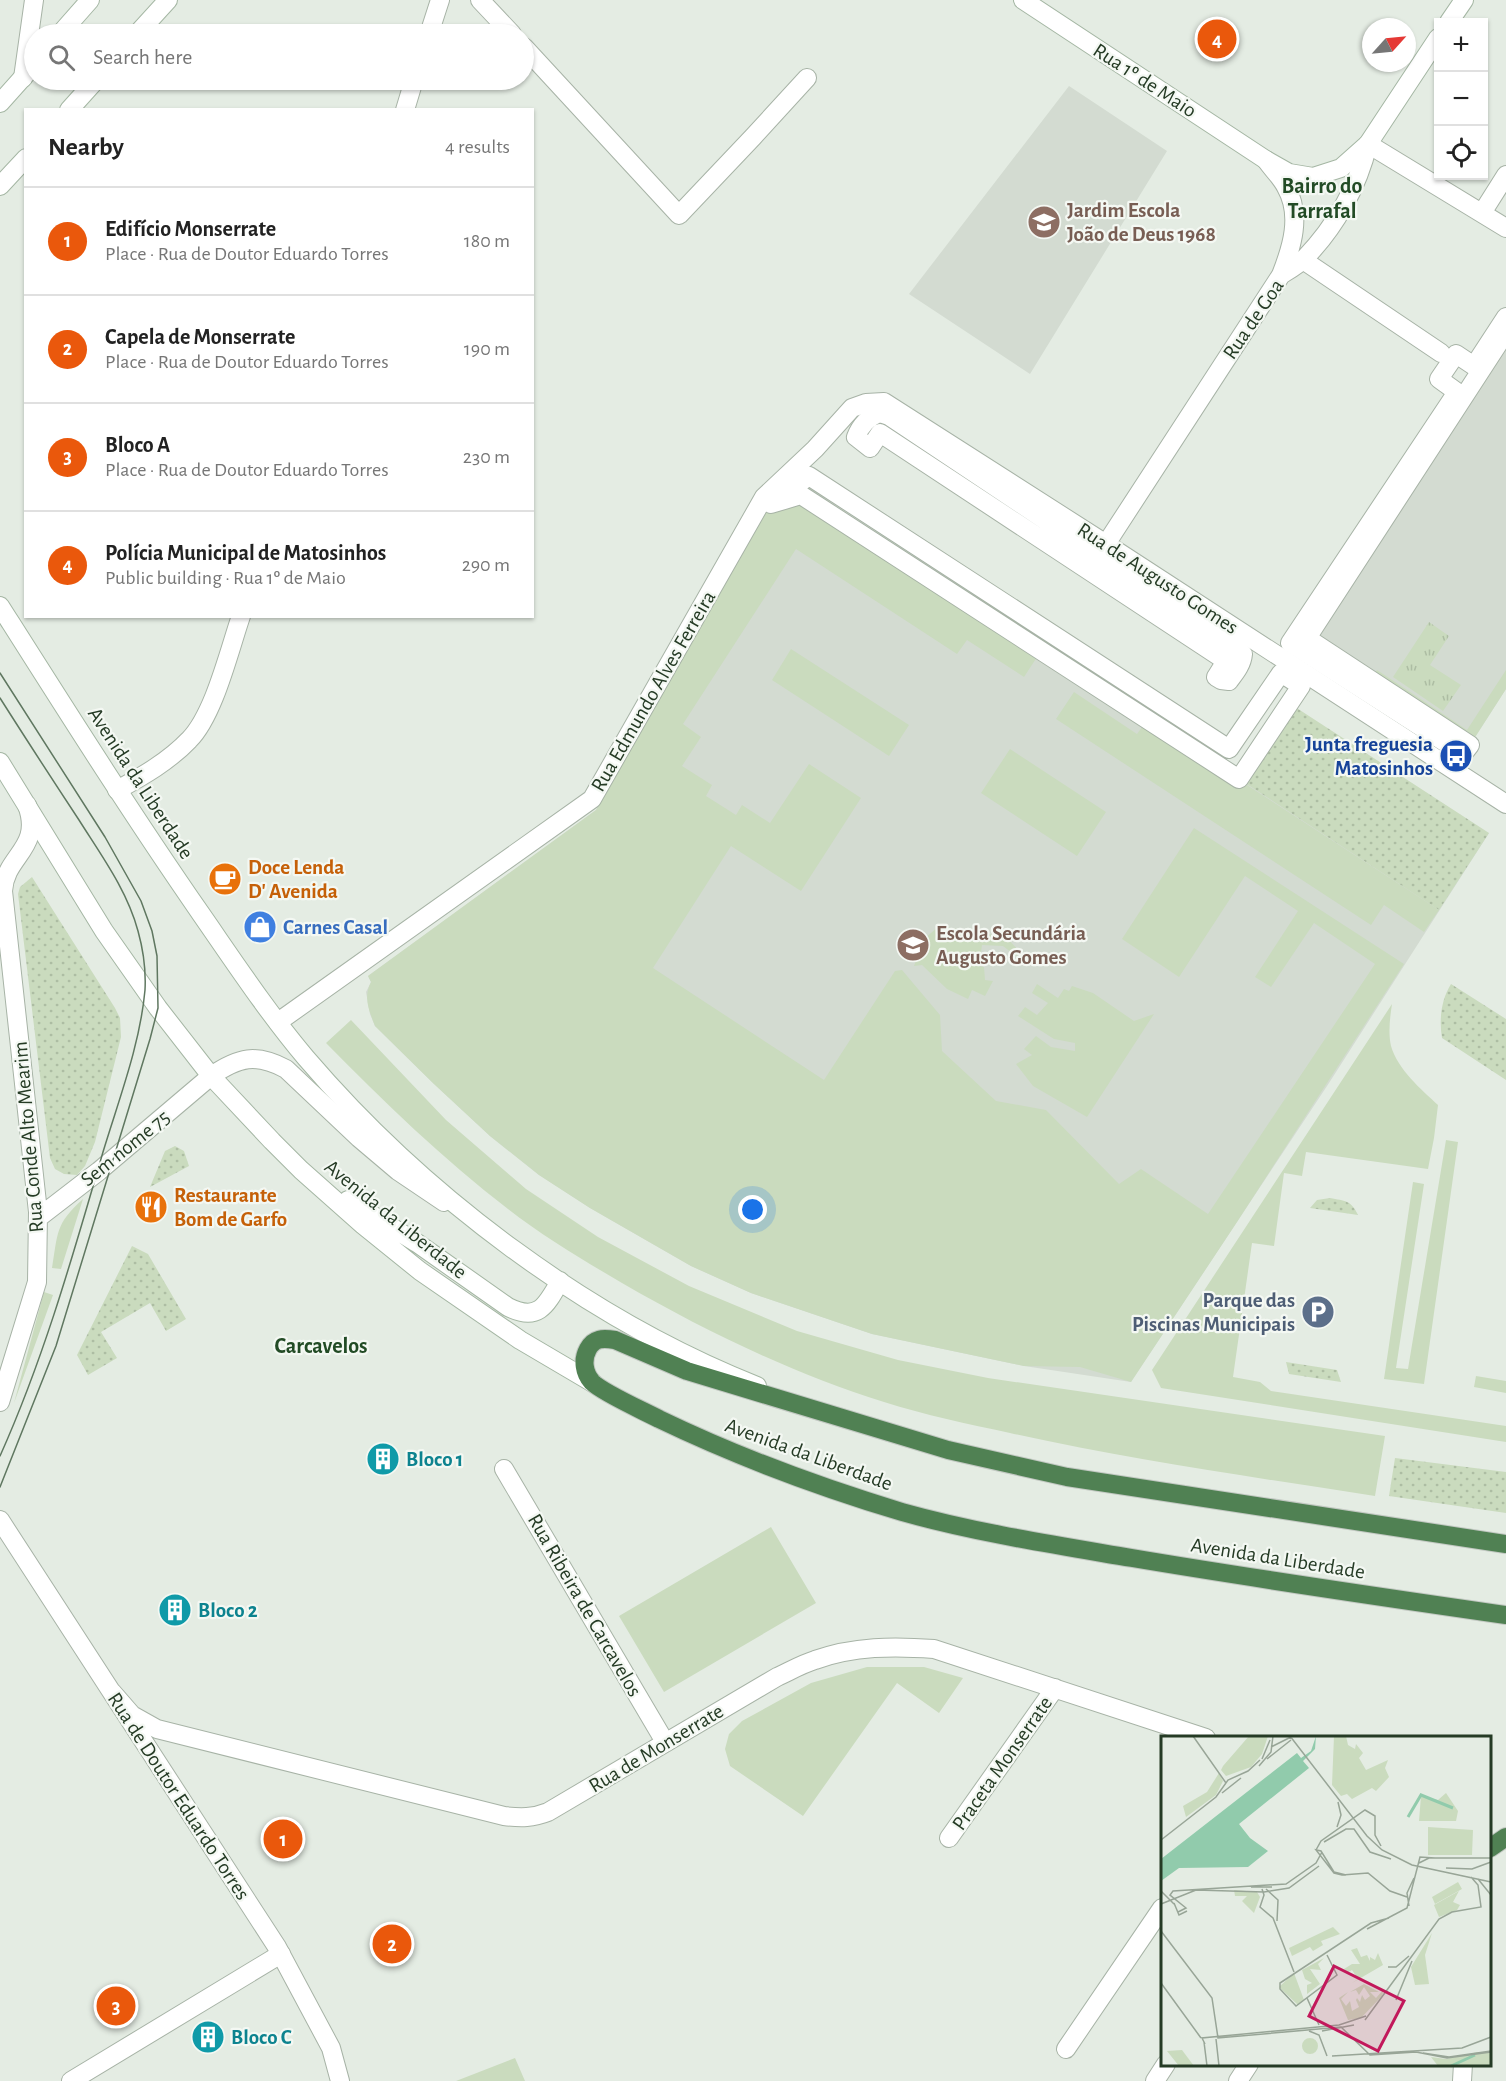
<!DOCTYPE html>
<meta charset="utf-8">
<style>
:root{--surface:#fff;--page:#f2f2f2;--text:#222;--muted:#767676;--line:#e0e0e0;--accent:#ea580c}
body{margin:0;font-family:"Alegreya Sans",sans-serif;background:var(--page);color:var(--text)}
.controls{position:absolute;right:18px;top:18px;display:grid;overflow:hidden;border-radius:0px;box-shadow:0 2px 4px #0004}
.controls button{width:54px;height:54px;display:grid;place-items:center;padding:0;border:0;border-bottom:2px solid var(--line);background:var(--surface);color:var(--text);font:30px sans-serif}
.compass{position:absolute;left:1362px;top:18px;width:54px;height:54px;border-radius:50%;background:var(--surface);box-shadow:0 2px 4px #0004;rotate:63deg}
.you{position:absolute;left:753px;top:1210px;width:21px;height:21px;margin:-15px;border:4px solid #fff;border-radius:50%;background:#1a73e8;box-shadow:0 0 0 9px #1a73e833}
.badge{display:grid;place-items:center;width:39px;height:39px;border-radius:50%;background:var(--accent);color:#fff;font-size:20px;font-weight:700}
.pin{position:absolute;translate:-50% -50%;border:3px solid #fff;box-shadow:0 2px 6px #0006}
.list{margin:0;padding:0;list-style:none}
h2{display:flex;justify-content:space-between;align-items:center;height:78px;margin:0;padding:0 24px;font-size:26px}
h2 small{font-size:20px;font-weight:400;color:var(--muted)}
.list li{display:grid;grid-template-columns:39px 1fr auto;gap:18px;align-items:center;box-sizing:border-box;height:108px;padding:0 24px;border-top:2px solid var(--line)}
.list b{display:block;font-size:22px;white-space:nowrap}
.list p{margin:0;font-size:20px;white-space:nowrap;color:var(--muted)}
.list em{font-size:20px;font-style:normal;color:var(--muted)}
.icon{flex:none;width:33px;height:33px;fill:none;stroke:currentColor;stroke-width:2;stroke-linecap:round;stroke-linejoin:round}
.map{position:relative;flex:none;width:1506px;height:2081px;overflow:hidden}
.search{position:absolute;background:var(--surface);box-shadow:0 2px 4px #0004;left:24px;top:24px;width:510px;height:66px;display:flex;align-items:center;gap:15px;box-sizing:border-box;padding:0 21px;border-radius:33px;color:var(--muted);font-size:22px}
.panel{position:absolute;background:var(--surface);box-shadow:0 2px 4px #0004;left:24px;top:108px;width:510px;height:510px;border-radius:0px}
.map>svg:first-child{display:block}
.built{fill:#d3dbd1}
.grass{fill:url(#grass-dots)}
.park{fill:url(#park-tufts)}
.garden{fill:#cadbbe}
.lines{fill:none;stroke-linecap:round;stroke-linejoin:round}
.pedestrian-casing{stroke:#a7b3a6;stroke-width:20}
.minor-casing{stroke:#a7b3a6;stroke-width:20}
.tertiary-casing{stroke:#a7b3a6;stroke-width:20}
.secondary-casing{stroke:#a4b6a3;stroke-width:20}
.trunk-casing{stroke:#c2c8c2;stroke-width:20}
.pedestrian{stroke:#fff;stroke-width:18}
.minor{stroke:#fff;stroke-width:18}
.tertiary{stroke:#fff;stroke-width:18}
.secondary{stroke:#fff;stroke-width:18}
.trunk{stroke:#508153;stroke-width:18}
.tram{stroke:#5f7760;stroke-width:1.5}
.labels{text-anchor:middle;stroke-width:4.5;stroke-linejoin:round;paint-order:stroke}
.street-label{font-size:21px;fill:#253b25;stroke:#f4f8f3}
.education-label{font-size:21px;font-weight:bold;fill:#785e54;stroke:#f4f8f3;text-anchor:start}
.transit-label{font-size:21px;font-weight:bold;fill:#164399;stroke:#f4f8f3;text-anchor:end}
.food-label{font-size:21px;font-weight:bold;fill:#c56008;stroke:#f4f8f3;text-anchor:start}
.shop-label{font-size:21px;font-weight:bold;fill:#366cbe;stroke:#f4f8f3;text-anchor:start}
.service-label{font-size:21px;font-weight:bold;fill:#4e5e75;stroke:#f4f8f3;text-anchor:end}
.culture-label{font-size:21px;font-weight:bold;fill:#0d838f;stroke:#f4f8f3;text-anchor:start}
.neighbourhood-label{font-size:22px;font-weight:bold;fill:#224b25;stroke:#f4f8f3}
.inset-river{fill:none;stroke:#91cbac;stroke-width:3}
.inset-road{fill:none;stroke:#98a597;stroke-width:1.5}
.view{fill:#c2185b;fill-opacity:0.15;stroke:#c2185b;stroke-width:3}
.inset-edge{fill:none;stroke:#253b25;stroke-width:3}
</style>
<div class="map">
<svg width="1506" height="2081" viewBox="0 0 1506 2081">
<defs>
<pattern id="grass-dots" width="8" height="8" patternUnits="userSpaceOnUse" patternTransform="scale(1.5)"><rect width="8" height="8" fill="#cadbbe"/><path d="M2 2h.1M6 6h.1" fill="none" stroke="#adbda3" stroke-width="1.8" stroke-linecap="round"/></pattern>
<pattern id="park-tufts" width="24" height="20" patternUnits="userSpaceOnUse" patternTransform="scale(1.5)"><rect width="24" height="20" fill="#cadbbe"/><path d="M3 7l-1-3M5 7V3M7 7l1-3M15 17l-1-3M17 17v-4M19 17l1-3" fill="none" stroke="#adbda3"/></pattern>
</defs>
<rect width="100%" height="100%" fill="#e4ece3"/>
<path class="built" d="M1069,86L1167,151L1030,374L909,294Z
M1506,332V689L1470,745L1307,638Z
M801,495L1239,779L1489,833L1329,1083L1131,1382L1024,1366L872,1334L751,1293L691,1266L590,1208L539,1175L490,1136L434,1084L375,1026L370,1014L366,992L371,982L368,976L596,810L771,504Z"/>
<path class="grass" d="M1289,703L1489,833L1439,910L1239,779Z
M32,877L115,1008L120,1018L121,1037L95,1142L85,1166L77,1175L64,1174L55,1169L50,1158L18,894L20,887Z
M1451,984L1506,1019V1080L1442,1038C1439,1020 1441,1000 1451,984Z
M175,1146L184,1151L189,1166L150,1187L165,1151Z
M1330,1198C1345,1201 1351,1200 1358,1215L1310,1208L1317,1200Z
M132,1246L148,1254L186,1319L166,1331L150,1303L101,1332L117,1358L88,1375L77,1355Z
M1286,1362L1337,1370L1341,1382L1289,1374Z
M1395,1458L1506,1472V1513L1389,1496Z"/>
<path class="park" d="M1429,622L1449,636L1430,665L1461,685L1443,711L1393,677Z"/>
<path class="garden" d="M801,495L1041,651L1024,677L967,640L957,654L796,549L683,724L701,737L682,766L712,785L706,796L736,815L742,805L770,823L809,764L861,798L801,891L731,846L653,968L824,1080L895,971L902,970L940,1015L942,1051L996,1101L1046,1110L1119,1184L1141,1169L1208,1214L1375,964L1314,923L1271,987L1255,977L1298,911L1245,876L1179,977L1122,939L1194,828L1404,964L1237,1222L1131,1382L1080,1367L1024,1366L872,1334L751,1293L691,1266L590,1208L539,1175L490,1136L434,1084L375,1026C369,1010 363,998 371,982L368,976L596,810L771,504Z
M791,649L909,725L889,756L772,680Z
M1377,670L1467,730L1506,670V689L1470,745L1371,680Z
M1074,692L1137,734L1147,720L1439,910L1424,932L1384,905L1371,925L1056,719Z
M1010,749L1106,812L1077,856L981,793Z
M939,926L1006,937L1020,952L1016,956L1003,946L982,945L979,966L984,967L985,980L993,981L985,996L972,990L968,999L947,989L922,965L914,966L924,939Z
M1037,984L1058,998L1064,989L1069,991L1072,986L1093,993L1134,1021L1154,1014L1087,1117L1033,1086L1016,1064L1032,1055L1024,1049L1036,1036L1051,1047L1075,1051V1043L1054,1039L1018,1016L1025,1007L1037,1015L1048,1003L1032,993Z
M1392,1004C1390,1017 1388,1033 1391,1046C1398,1070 1421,1089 1438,1105L1434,1138L1428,1169L1306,1152L1302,1176L1284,1173L1274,1246L1252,1243L1233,1377L1260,1382L1271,1391L1506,1426V1442L1161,1388L1152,1370Z
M351,1020L446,1120L526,1189L598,1237L689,1286L797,1331L898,1360L988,1378L1385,1436L1375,1496C1253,1477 1131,1460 1010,1433C968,1424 925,1415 884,1402C792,1373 705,1331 622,1283C583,1260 544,1237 508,1209C443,1159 384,1102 326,1043Z
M1446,1140L1458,1142L1424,1384L1384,1379L1413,1182L1424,1184L1396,1368L1408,1369Z
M83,1199L61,1269L52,1268C58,1233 55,1224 83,1199Z
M44,1292L53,1295L14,1403Z
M1476,1376L1506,1381V1393L1474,1387Z
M771,1527L816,1603L664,1692L619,1616Z
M867,1667H924L963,1678L939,1713L897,1683L803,1816L730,1766L725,1749L729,1734L742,1721L811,1683Z
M515,2058L525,2081H456Z"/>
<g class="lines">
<g class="pedestrian-casing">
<path id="pedestrian" d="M1506,317L1474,366L1456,354L1439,379L1457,392L1290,643L1463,754L1470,745L1307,638L1506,332
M880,413L889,416L1238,649L1243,654C1242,665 1235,673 1229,681L1221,680L1216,677L1226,661L880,433L870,448L856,437C860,426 869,416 880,413Z
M809,476L1229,749L1281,673L1301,686L1239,779L801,495L771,504Z
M71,2081L281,1954"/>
</g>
<g class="minor-casing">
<path id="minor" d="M480,0L512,34
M429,34L440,0
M524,47L679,215L753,137L807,78
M405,110L414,80
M1368,144L1506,228
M1482,213L1506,175
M1303,260L1441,353
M117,790C143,776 169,761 189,740C214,715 229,651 241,616
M278,1022L592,799L764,497L815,449L852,408L866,403L884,402L1106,544
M38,1218L99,1171L211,1076C239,1057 256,1053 286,1069L359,1138L398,1171L444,1202
M0,1402L37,1282L38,1212L3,891C5,855 43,849 27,805
M504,1469L665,1742
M0,1520L277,1947L331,2048L340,2081
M112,1692L132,1715L157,1729L504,1816C521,1818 533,1818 548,1812L777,1677C790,1671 802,1664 815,1660C854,1646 894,1646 934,1649L1206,1738
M949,1838L1055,1688
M1066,2049L1162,1908
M1155,2081L1166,2064
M1238,2081L1249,2064"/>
</g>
<g class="tertiary-casing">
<path id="tertiary" d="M23,78L34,0
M1368,144C1358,187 1335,227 1305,258C1298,265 1289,270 1281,275L1106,544L1506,804
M1266,160C1272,169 1281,177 1286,187C1302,215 1292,247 1281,275
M1462,2081L1463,2064"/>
</g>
<g class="secondary-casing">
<path id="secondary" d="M1023,0L1266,160L1289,173L1313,177L1341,168L1368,144L1438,38
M1449,22L1464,0
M60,34L90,0
M137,34L168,0
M0,103L34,65
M69,110L96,80
M0,186L26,158
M0,606C66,710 131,813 201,914C235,963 268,1013 306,1058C424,1196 588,1319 757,1386
M0,762L104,931L158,1008L211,1076L272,1141L301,1170L363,1225L420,1271L520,1340L593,1383
M348,1200L417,1243L508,1307C538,1322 546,1306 560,1281"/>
</g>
<g class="trunk-casing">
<path id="trunk" d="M1506,1544L1067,1477L948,1450L687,1371L615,1340C603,1338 594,1338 588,1349C582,1360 584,1373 592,1382C603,1393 644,1411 659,1419C738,1457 819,1487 902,1512C977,1533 1056,1545 1132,1558C1257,1579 1381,1597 1506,1615
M1490,1848L1506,1837"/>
</g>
<use href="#pedestrian" class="pedestrian"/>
<use href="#minor" class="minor"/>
<use href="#tertiary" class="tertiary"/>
<use href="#secondary" class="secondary"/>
<use href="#trunk" class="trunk"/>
<path class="tram" d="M0,673L105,837L141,901L152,931L157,956L158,1008L150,1039L56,1346L0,1487
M0,698C26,739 52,779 79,820C101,855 127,890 138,931C143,949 146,971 145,990C140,1045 119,1099 103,1152C73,1255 44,1358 0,1456"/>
</g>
<defs>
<g id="school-disc" transform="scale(1.725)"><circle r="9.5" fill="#8d6e63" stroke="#f4f8f3"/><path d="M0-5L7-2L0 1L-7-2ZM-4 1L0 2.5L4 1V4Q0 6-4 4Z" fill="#fff"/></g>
<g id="bus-disc" transform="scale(1.725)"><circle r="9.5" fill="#1a4fb4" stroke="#f4f8f3"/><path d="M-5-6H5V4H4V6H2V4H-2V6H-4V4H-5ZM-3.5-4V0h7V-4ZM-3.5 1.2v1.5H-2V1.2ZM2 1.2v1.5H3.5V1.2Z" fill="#fff"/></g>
<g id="cafe-disc" transform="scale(1.725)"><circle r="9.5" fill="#e8710a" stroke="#f4f8f3"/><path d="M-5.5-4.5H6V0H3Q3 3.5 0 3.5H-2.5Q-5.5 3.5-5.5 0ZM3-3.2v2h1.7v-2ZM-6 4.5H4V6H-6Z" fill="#fff"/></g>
<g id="shop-disc" transform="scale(1.725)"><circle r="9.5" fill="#3f7fe0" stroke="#f4f8f3"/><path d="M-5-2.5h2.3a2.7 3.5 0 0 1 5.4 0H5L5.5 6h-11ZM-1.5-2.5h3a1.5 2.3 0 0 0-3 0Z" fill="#fff"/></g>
<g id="restaurant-disc" transform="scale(1.725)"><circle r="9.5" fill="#e8710a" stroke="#f4f8f3"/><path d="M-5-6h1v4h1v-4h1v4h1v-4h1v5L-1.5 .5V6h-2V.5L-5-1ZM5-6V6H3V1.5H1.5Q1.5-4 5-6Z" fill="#fff"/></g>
<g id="parking-disc" transform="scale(1.725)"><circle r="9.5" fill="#5c6f8a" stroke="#f4f8f3"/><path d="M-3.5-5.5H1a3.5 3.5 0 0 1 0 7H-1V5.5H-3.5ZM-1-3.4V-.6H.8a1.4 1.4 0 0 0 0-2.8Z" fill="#fff"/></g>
<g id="building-disc" transform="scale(1.725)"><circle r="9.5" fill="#0f9aa8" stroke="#f4f8f3"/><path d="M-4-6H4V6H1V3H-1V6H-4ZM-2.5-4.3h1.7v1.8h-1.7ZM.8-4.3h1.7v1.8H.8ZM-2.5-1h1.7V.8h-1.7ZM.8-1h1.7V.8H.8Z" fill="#fff"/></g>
</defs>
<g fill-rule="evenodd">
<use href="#school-disc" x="1044" y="222"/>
<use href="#bus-disc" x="1456" y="756"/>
<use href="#cafe-disc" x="225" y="879"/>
<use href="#shop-disc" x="260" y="927"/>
<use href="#school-disc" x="913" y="945"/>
<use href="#restaurant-disc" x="151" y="1207"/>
<use href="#parking-disc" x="1318" y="1312"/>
<use href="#building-disc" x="383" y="1459"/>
<use href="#building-disc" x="175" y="1610"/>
<use href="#building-disc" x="208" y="2037"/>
</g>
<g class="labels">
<g class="street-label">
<text transform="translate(1145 80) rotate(33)" y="7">Rua 1º de Maio</text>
<text transform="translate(1253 319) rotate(-56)" y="7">Rua de Goa</text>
<text transform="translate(1158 578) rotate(33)" y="7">Rua de Augusto Gomes</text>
<text transform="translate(653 691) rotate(-60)" y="7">Rua Edmundo Alves Ferreira</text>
<text transform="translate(141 783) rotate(57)" y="7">Avenida da Liberdade</text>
<text transform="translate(28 1137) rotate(-95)" y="7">Rua Conde Alto Mearim</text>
<text transform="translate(125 1148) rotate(-39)" y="7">Sem nome 75</text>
<text transform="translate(396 1219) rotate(39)" y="7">Avenida da Liberdade</text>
<text transform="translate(809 1454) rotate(20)" y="7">Avenida da Liberdade</text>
<text transform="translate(1278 1558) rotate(9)" y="7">Avenida da Liberdade</text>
<text transform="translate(585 1605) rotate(60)" y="7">Rua Ribeira de Carcavelos</text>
<text transform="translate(656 1748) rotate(-31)" y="7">Rua de Monserrate</text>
<text transform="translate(1002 1763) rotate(-55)" y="7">Praceta Monserrate</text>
<text transform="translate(179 1796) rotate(57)" y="7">Rua de Doutor Eduardo Torres</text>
</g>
<g class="education-label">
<text x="1067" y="217">Jardim Escola<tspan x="1067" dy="24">João de Deus 1968</tspan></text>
<text x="936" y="940">Escola Secundária<tspan x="936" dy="24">Augusto Gomes</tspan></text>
</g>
<g class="transit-label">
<text x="1433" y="751">Junta freguesia<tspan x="1433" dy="24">Matosinhos</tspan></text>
</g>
<g class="food-label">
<text x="248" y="874">Doce Lenda<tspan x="248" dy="24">D' Avenida</tspan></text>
<text x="174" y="1202">Restaurante<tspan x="174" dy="24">Bom de Garfo</tspan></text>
</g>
<g class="shop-label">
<text x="283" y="934">Carnes Casal</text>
</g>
<g class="service-label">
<text x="1295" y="1307">Parque das<tspan x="1295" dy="24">Piscinas Municipais</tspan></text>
</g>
<g class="culture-label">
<text x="406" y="1466">Bloco 1</text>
<text x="198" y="1617">Bloco 2</text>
<text x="231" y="2044">Bloco C</text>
</g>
<g class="neighbourhood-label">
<text x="1322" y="193">Bairro do<tspan x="1322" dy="25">Tarrafal</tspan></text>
<text x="321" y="1353">Carcavelos</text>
</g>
</g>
<g transform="translate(1161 1736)">
<rect width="330" height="330" fill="#e4ece3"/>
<path d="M297,146L301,153L274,168L271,161ZM73,154L96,156L99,161L93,177L81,165L86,160H74Z" fill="#cadbbe"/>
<path d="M173,0H185L187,9L194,13L195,8L202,17L198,22L205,34L227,24L224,32L228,41L215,55L211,52L191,63L186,58L180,60L171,49ZM285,57L297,75L295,85H258L260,60L277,64ZM317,316L330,317V330H277L270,321L285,323Z" fill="#cadbbe"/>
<path d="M267,91L312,94L311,119H267Z" fill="#cadbbe"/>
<path d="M88,0H107L101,18L90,31L65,40L60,34L62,30ZM58,37L62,45L55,59L25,81L22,70L46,56ZM298,155L292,166L299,169L296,174L278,181L273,169ZM172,191L179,198L160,205L162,209L152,215L149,211L131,220L128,212ZM271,197L264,219L268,248L254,249L250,231ZM163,222L157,228L160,234L149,233L159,248L146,258V249L151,247L144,243L141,234ZM133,237L143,264L137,269L118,251Z" fill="#cadbbe"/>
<path d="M196,212L200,221L206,219L209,225V221L214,224L217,217L222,229L191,247L186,238L191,247L197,243L191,234L186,237L183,233L191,228L189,224L191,228H199L190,214ZM203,248L218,256H209L215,262L223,253L221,260L200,282L187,284L178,262L187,256L180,263L185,270L189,265L191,275L198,271L195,264L196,262L199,266L201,259L204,264L209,260L203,251L198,259L195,254L189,256ZM141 310a8 8 0 1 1 16 0a8 8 0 1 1-16 0ZM21,314L33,330H18L6,315Z" fill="#cadbbe"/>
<path d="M155,0L154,13L142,25L148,32L78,88L89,102L107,115L87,131L18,132L0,145V123L136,17L140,22L150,15Z" fill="#91cbac"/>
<path class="inset-river" d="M247,81L260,59L292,72M290,330L314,319"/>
<path class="inset-road" d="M32,0L65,47M129,0L206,100L221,114L251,129L330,146M110,11L132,0M101,23L109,4M106,23L130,4M98,30L110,16L112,0M61,57L80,42M176,91L180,79L177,66M0,104L55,61L67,44L87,35L99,24M163,106L185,93H193L209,116L230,123M155,114L160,105L204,74L214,80V99L220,110M258,127L268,122H330M285,132L311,133L330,126M185,139L173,136L160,115L155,114L173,137L181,139L207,137L229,155L246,161M317,143L330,159M90,151H111M101,153L103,159L99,171L112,182L133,236M105,153L117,164L116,185M0,155L13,168M13,167L18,179L26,175M0,168L35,154L103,156L128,152L158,130M248,170L246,157L253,142M17,176L25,172L9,159L12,155L125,148L155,127L161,116M206,193L246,172L259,121L274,122M0,195L51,262L57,302L180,291L209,319L255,316L286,322L330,316M166,219L176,239L135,270L119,253V247L210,187L228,182M227,231H235L248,220M0,247L40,302M146,262L158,289M235,264L251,225M204,284L278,183L291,176L320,171L317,149L310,141M148,295L158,299L166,320M161,295L193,289M55,303L58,330M43,306L46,330M44,308L41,302L178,289L205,280M262,317L288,321L330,315M171,320L301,312L330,301"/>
<path class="view" d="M173,230L243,265L217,315L148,280Z"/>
<rect width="330" height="330" class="inset-edge"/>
</g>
</svg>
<div class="controls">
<button>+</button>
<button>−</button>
<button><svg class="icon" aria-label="locate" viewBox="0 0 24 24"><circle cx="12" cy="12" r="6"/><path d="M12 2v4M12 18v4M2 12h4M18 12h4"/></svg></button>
</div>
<svg class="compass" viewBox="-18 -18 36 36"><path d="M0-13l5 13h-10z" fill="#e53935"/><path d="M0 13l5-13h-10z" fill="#767676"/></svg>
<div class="you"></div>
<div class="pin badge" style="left:283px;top:1839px">1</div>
<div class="pin badge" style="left:392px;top:1944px">2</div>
<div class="pin badge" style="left:116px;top:2006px">3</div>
<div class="pin badge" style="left:1217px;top:39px">4</div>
<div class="search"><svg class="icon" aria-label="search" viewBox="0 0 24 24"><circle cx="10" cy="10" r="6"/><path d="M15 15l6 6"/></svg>Search here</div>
<section class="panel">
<h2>Nearby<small>4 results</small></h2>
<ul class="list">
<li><span class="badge">1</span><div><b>Edifício Monserrate</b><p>Place · Rua de Doutor Eduardo Torres</p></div><em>180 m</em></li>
<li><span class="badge">2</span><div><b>Capela de Monserrate</b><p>Place · Rua de Doutor Eduardo Torres</p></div><em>190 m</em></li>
<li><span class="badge">3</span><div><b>Bloco A</b><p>Place · Rua de Doutor Eduardo Torres</p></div><em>230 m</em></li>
<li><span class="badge">4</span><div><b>Polícia Municipal de Matosinhos</b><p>Public building · Rua 1º de Maio</p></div><em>290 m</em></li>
</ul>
</section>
</div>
